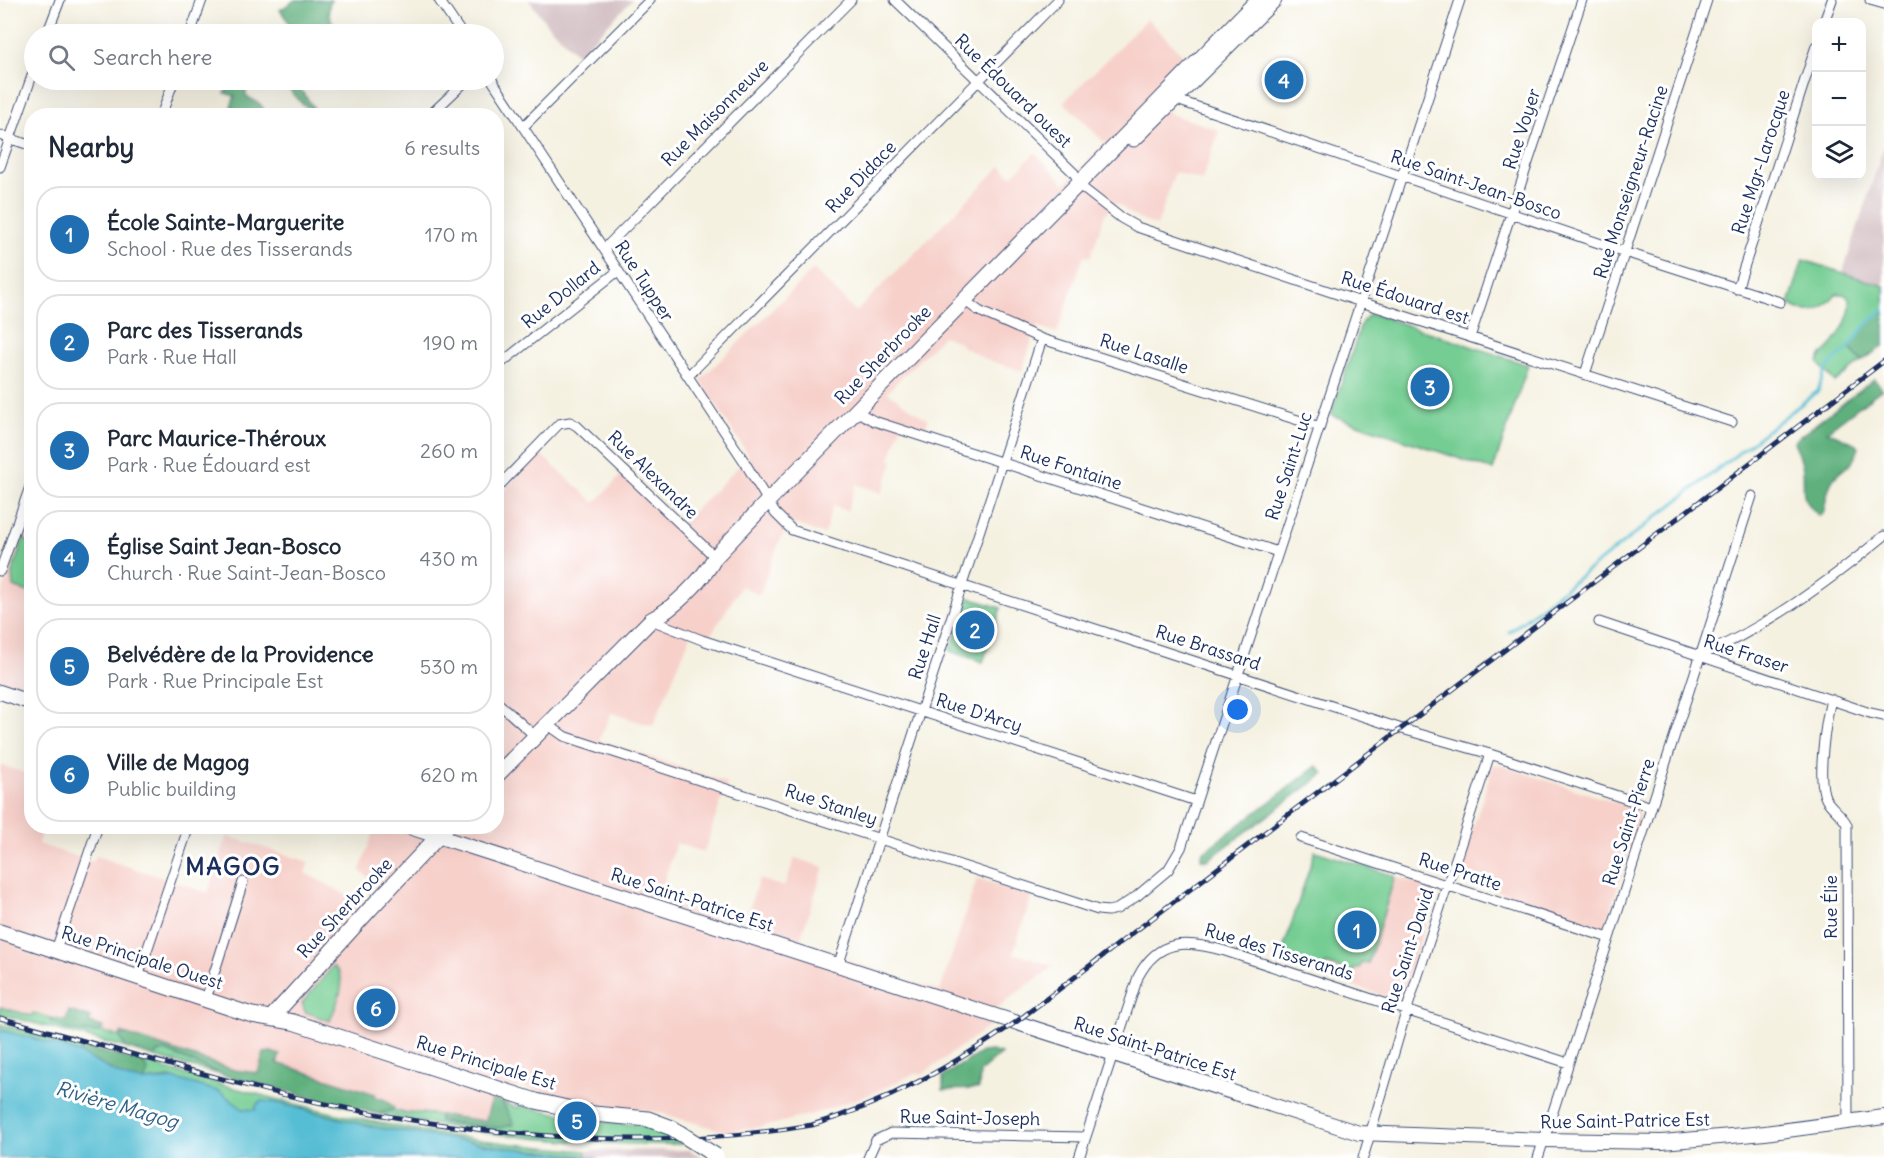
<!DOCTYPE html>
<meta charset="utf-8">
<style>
:root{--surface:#fff;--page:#f2f2f3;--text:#1f2937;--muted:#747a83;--line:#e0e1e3;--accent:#1f6fb2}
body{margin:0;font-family:Delius,sans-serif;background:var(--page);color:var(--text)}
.controls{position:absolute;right:18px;top:18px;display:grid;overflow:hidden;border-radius:12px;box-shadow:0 6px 24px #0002}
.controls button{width:54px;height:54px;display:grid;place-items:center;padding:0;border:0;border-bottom:2px solid var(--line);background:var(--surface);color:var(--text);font:30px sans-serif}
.you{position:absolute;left:1238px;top:710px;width:21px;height:21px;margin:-15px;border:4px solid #fff;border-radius:50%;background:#1a73e8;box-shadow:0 0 0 9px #1a73e833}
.badge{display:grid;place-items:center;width:39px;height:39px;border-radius:50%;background:var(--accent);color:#fff;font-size:20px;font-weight:700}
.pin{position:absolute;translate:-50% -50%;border:3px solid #fff;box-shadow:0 2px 6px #0006}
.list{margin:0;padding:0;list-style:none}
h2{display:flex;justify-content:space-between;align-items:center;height:78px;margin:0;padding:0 24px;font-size:26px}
h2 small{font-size:20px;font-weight:400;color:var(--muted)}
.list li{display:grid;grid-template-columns:39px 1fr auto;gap:18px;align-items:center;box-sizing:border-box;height:96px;margin:0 12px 12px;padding:0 12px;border:2px solid var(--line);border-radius:24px}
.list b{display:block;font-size:22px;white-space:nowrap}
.list p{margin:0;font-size:20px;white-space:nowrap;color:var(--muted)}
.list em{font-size:20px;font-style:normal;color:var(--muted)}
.icon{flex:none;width:33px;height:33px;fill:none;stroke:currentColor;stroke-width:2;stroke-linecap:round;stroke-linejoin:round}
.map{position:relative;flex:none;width:1884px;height:1158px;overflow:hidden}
.search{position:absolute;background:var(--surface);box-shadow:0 6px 24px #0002;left:24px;top:24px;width:480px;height:66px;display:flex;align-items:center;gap:15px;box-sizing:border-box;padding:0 21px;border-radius:33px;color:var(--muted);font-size:22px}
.panel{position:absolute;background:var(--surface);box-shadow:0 6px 24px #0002;left:24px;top:108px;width:480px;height:726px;border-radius:24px}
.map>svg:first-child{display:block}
.built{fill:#f7d0ca}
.industrial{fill:#d2bec2}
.green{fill:#74cd93;stroke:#487e78;stroke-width:1.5}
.forest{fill:#5fb07d;stroke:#3d706e;stroke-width:1.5}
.water{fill:#56bed4;stroke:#387699;stroke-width:1.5}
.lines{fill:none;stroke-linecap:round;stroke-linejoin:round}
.stream{stroke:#56bed4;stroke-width:3}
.street-casing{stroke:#3c4c72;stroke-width:11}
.secondary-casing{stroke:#3c4c72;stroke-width:16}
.primary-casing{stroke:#3c4c72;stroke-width:17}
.street{stroke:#fff;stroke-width:9}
.secondary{stroke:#fff;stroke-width:14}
.primary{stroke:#fff;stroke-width:15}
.rail-casing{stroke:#1b2f5e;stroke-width:5}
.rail{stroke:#fff;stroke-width:3;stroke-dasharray:9;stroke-linecap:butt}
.primary-bridge-casing{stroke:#3c4c72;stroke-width:17;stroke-linecap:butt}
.primary-bridge{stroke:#fff;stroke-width:15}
.labels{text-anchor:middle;stroke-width:6;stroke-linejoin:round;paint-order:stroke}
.street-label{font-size:18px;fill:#1b2f5e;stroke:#fff}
.water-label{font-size:20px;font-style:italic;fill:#306187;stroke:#fff}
.district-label{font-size:24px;font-weight:bold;letter-spacing:1.5px;fill:#1b2f5e;stroke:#fff}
</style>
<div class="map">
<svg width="1884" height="1158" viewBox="0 0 1884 1158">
<rect width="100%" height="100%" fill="#fff"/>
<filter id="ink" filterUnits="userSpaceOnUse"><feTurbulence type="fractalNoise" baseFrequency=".0167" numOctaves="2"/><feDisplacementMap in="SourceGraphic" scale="12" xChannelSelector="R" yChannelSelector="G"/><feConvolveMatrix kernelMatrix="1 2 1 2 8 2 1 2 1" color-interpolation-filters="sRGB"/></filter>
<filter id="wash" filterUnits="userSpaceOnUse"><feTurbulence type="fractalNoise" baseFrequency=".008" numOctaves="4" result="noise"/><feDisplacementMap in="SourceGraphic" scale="24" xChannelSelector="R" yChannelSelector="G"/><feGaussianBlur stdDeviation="1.35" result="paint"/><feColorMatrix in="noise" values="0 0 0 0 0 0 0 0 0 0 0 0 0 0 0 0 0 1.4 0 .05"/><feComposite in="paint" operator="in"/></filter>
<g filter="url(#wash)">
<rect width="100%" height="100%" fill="#f5f1e1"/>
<path class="built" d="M1147,19L1188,60L1152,96L1170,114L1219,130L1202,181L1175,172L1157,226L1137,218L1116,203L1105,214L1090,257L1084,255L1057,333L1037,326L1022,371L985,359L961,345V343L943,336L887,392L928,420L925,430L902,423L890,459L893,461L882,493L856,484L847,511L833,506L824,535L795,524L781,537L759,595L741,586L710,636L693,630L653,726L611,713L599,740L727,783L704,852L676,843L658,900L743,927L759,879L784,887L795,858L824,867L798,945L940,991L977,878L1032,896L1013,953L1054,966L980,1020L992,1024L923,1074L916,1073L876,1092L813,1114L770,1125L727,1132L657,1112L598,1105L517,1086L510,1105L492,1099L485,1121L409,1112L408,1114L393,1110V1107L385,1100L374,1096V1093L277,1063L264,1054L258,1073L234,1070L122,1033L120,1037L101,1031L102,1027L89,1023L91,1018L70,1011L66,1021L33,1013L32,1016L0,1007V765L31,775L32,826L43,827L38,844L93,862L96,856L208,893L227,836L309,862L305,873L362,903L379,885L360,871L375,827L496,826L497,498L539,453L595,503L621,475L677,528L749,456L700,380L814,269L856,312L1001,166L1012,176L1035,153L1065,184L1105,143L1064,102Z
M26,524L32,525L31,692L0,682V599Z
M1496,764L1633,808L1638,813L1639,823L1605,925L1602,927L1595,926L1581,919L1457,877L1493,766Z
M1315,851L1437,890L1400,1001L1279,962Z"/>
<path class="industrial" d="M529,0H632L578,55L546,23Z
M1884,146V286L1843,272Z
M690,1150L703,1158H597L586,1156V1151Z"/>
<path class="green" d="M1803,260L1884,286V309L1864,326L1849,348L1862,361L1835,382L1818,363C1820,354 1826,352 1832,345C1841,333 1866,291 1836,294C1821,312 1810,317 1789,304Z
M1369,315H1376L1528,365L1493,470L1331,415L1362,322Z
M23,539L31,542V593L13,587L12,573Z
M970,598L1001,608L983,662L950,651L967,600Z
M1315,851L1395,876L1368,964L1362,962L1359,969L1355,968L1353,973L1326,964L1323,973L1280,959Z
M333,966C351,979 336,1004 330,1021L305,1012L302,1003Z
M0,1007L32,1016L33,1013L51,1018L50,1020L53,1023L93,1033L101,1031L120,1037L126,1048L0,1014Z
M0,1024L87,1048L82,1049L79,1053L43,1041L0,1030Z
M165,1051L226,1076L155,1057L158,1052Z
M142,1062C227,1086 313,1111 400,1127C461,1139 524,1146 586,1151V1156L502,1147L374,1127L278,1103L255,1110L243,1109L170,1078L144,1081L148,1071Z
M502,1102L518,1108L520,1105L582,1119L646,1126L660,1130L682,1144C579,1146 479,1135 378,1114L393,1110L408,1114L409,1112L440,1115L439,1121L444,1123L499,1128L514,1124Z"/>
<path class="forest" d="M295,0H331C324,14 333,23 341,34H279V32L290,24L280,10Z
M230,80H251L246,91V96L260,104L268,115H228L235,96L225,93Z
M282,80H294L316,111C302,108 290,90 282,80Z
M1884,309V345L1862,361L1849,348L1864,326Z
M1874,379L1882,389L1827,431L1852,442L1858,447C1855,465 1846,465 1835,477C1827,486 1826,503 1823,514L1819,516C1798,495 1805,496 1803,470C1802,460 1797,451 1794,442L1795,440Z
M1317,766L1324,774L1208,860L1201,859L1202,853Z
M69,1011L91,1018L89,1023L103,1027L101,1031C87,1035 62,1030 50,1020L51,1018L66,1021Z
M121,1033L234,1070L258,1073L264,1053L271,1052L280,1055L277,1063L375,1094L374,1096L385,1100L394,1107L393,1110L378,1114L226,1076L165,1051L158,1052L155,1057L126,1048L120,1037Z
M87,1048L142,1062L148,1071L144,1081L126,1078L79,1053L82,1049Z
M991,1051L1001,1054L980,1072L979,1089L943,1090V1076L982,1052Z
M492,1099L502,1102L514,1124L499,1128L439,1121L440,1115L485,1121Z"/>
<path class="water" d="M0,1030L43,1041L79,1053L126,1078L144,1081L176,1079L220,1092L243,1109L255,1110L257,1104L262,1101L278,1103L374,1127L503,1147L597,1158H0Z"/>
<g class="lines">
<path class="stream" d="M1509,632L1818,391L1825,371L1831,364L1849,348L1864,326L1884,309"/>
</g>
</g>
<g filter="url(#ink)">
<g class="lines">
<g class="street-casing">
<path id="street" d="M439,0L462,34
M895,0L1074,173L1084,189L1121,218L1137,227L1361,302L1732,422
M1870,0L1884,4
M1824,22L1832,0
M47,34L60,0
M190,34L202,0
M492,80L744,461L775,513L792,530L1402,729L1490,754L1651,807
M1171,98L1625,252L1780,302
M161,116L174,80
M429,116L467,80
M523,127L650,0
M0,135L32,146
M0,167L34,70
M604,249L851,0
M1737,289L1816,46
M964,300L979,311L1042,339L1320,427
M1470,337L1582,0
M496,367L618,271
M1585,374L1707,0
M688,376L1058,0
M856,411L874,421L1278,552
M496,489L559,424L570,422L577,426L715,557
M0,571L32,481
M651,620L702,640L1196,801
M1599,622L1870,713L1884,716
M1699,656C1766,628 1828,582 1884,536
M1831,699C1826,721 1816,780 1826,799C1832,809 1843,815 1847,825L1848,1123
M496,701L535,736
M547,724L564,736L1098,910L1108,911L1117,909L1137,896L1168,870L1181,848L1460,0
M1301,838L1609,938
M56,950L98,826
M838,966L1042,339
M138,977L189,826
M206,999L243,882
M868,1158L876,1140L891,1133L1086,1137
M1079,1158L1138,977C1158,938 1187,940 1225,951L1568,1063
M1363,1158L1407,1009L1490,754
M1538,1158L1752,496"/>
</g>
<g class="secondary-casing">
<path id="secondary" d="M0,692L32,703
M406,826L1359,1133L1544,1140L1662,1142L1765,1133L1884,1117"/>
</g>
<g class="primary-casing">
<path id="primary" d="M1134,139L1274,0
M496,776L651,620C673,609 704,579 715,557L767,502L1258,0
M0,932L252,1015L293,1022L536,1101L594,1114L648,1119L672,1128
M272,1017L369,910L448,826"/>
</g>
<use href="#street" class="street"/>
<use href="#secondary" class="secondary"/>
<use href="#primary" class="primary"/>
<g class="rail-casing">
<path id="rail" d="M0,1018C72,1038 144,1058 215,1077C405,1129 618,1158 812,1125C887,1103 952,1066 1016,1022L1884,361"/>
</g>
<use href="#rail" class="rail"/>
<g class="primary-bridge-casing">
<path id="primary-bridge" d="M672,1128L716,1156"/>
</g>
<use href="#primary-bridge" class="primary-bridge"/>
</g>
</g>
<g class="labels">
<g class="street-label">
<text transform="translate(1013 91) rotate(44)" y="6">Rue Édouard ouest</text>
<text transform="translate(715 113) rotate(-45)" y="6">Rue Maisonneuve</text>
<text transform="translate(1522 129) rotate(-72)" y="6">Rue Voyer</text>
<text transform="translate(1761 162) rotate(-72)" y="6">Rue Mgr-Larocque</text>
<text transform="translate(861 177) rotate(-46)" y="6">Rue Didace</text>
<text transform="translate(1631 182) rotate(-72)" y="6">Rue Monseigneur-Racine</text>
<text transform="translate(1476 185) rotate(19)" y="6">Rue Saint-Jean-Bosco</text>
<text transform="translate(644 281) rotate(57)" y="6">Rue Tupper</text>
<text transform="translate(561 295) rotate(-39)" y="6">Rue Dollard</text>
<text transform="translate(1405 298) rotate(18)" y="6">Rue Édouard est</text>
<text transform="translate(1144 354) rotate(18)" y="6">Rue Lasalle</text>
<text transform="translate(883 355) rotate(-46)" y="6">Rue Sherbrooke</text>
<text transform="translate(1289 466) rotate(-72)" y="6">Rue Saint-Luc</text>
<text transform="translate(1071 468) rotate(18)" y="6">Rue Fontaine</text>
<text transform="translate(653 475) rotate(44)" y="6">Rue Alexandre</text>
<text transform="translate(925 647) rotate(-72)" y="6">Rue Hall</text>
<text transform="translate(1208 648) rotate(18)" y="6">Rue Brassard</text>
<text transform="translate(1746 654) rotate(18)" y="6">Rue Fraser</text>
<text transform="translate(979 713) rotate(18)" y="6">Rue D'Arcy</text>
<text transform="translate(831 805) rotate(18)" y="6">Rue Stanley</text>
<text transform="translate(1629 822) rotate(-72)" y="6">Rue Saint-Pierre</text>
<text transform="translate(1460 872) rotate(18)" y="6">Rue Pratte</text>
<text transform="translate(692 900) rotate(18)" y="6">Rue Saint-Patrice Est</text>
<text transform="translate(1831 907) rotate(-90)" y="6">Rue Élie</text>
<text transform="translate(345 908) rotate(-47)" y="6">Rue Sherbrooke</text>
<text transform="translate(1408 951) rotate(-72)" y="6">Rue Saint-David</text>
<text transform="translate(1279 952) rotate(17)" y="6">Rue des Tisserands</text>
<text transform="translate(142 958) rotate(18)" y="6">Rue Principale Ouest</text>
<text transform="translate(1155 1049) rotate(18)" y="6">Rue Saint-Patrice Est</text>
<text transform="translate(486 1063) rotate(17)" y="6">Rue Principale Est</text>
<text transform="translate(970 1118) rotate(1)" y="6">Rue Saint-Joseph</text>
<text transform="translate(1625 1121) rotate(-1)" y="6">Rue Saint-Patrice Est</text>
</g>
<g class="water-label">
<text transform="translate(117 1105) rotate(16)" y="7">Rivière Magog</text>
</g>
<g class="district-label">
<text x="233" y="875">MAGOG</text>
</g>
</g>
</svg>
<div class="controls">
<button>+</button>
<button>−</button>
<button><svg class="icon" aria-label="layers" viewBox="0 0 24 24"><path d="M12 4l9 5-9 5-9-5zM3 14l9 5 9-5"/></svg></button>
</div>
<div class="you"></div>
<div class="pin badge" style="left:1357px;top:930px">1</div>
<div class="pin badge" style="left:975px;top:630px">2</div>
<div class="pin badge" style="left:1430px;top:387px">3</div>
<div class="pin badge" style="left:1284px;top:80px">4</div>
<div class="pin badge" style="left:577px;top:1121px">5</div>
<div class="pin badge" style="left:376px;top:1008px">6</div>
<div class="search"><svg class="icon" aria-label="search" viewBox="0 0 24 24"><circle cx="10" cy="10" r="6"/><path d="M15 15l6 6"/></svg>Search here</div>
<section class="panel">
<h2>Nearby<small>6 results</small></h2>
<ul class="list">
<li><span class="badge">1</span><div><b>École Sainte-Marguerite</b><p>School · Rue des Tisserands</p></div><em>170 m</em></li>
<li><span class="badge">2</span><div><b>Parc des Tisserands</b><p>Park · Rue Hall</p></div><em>190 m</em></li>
<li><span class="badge">3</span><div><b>Parc Maurice-Théroux</b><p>Park · Rue Édouard est</p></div><em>260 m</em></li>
<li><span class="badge">4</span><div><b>Église Saint Jean-Bosco</b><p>Church · Rue Saint-Jean-Bosco</p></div><em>430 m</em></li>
<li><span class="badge">5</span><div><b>Belvédère de la Providence</b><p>Park · Rue Principale Est</p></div><em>530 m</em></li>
<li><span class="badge">6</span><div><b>Ville de Magog</b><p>Public building</p></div><em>620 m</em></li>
</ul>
</section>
</div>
